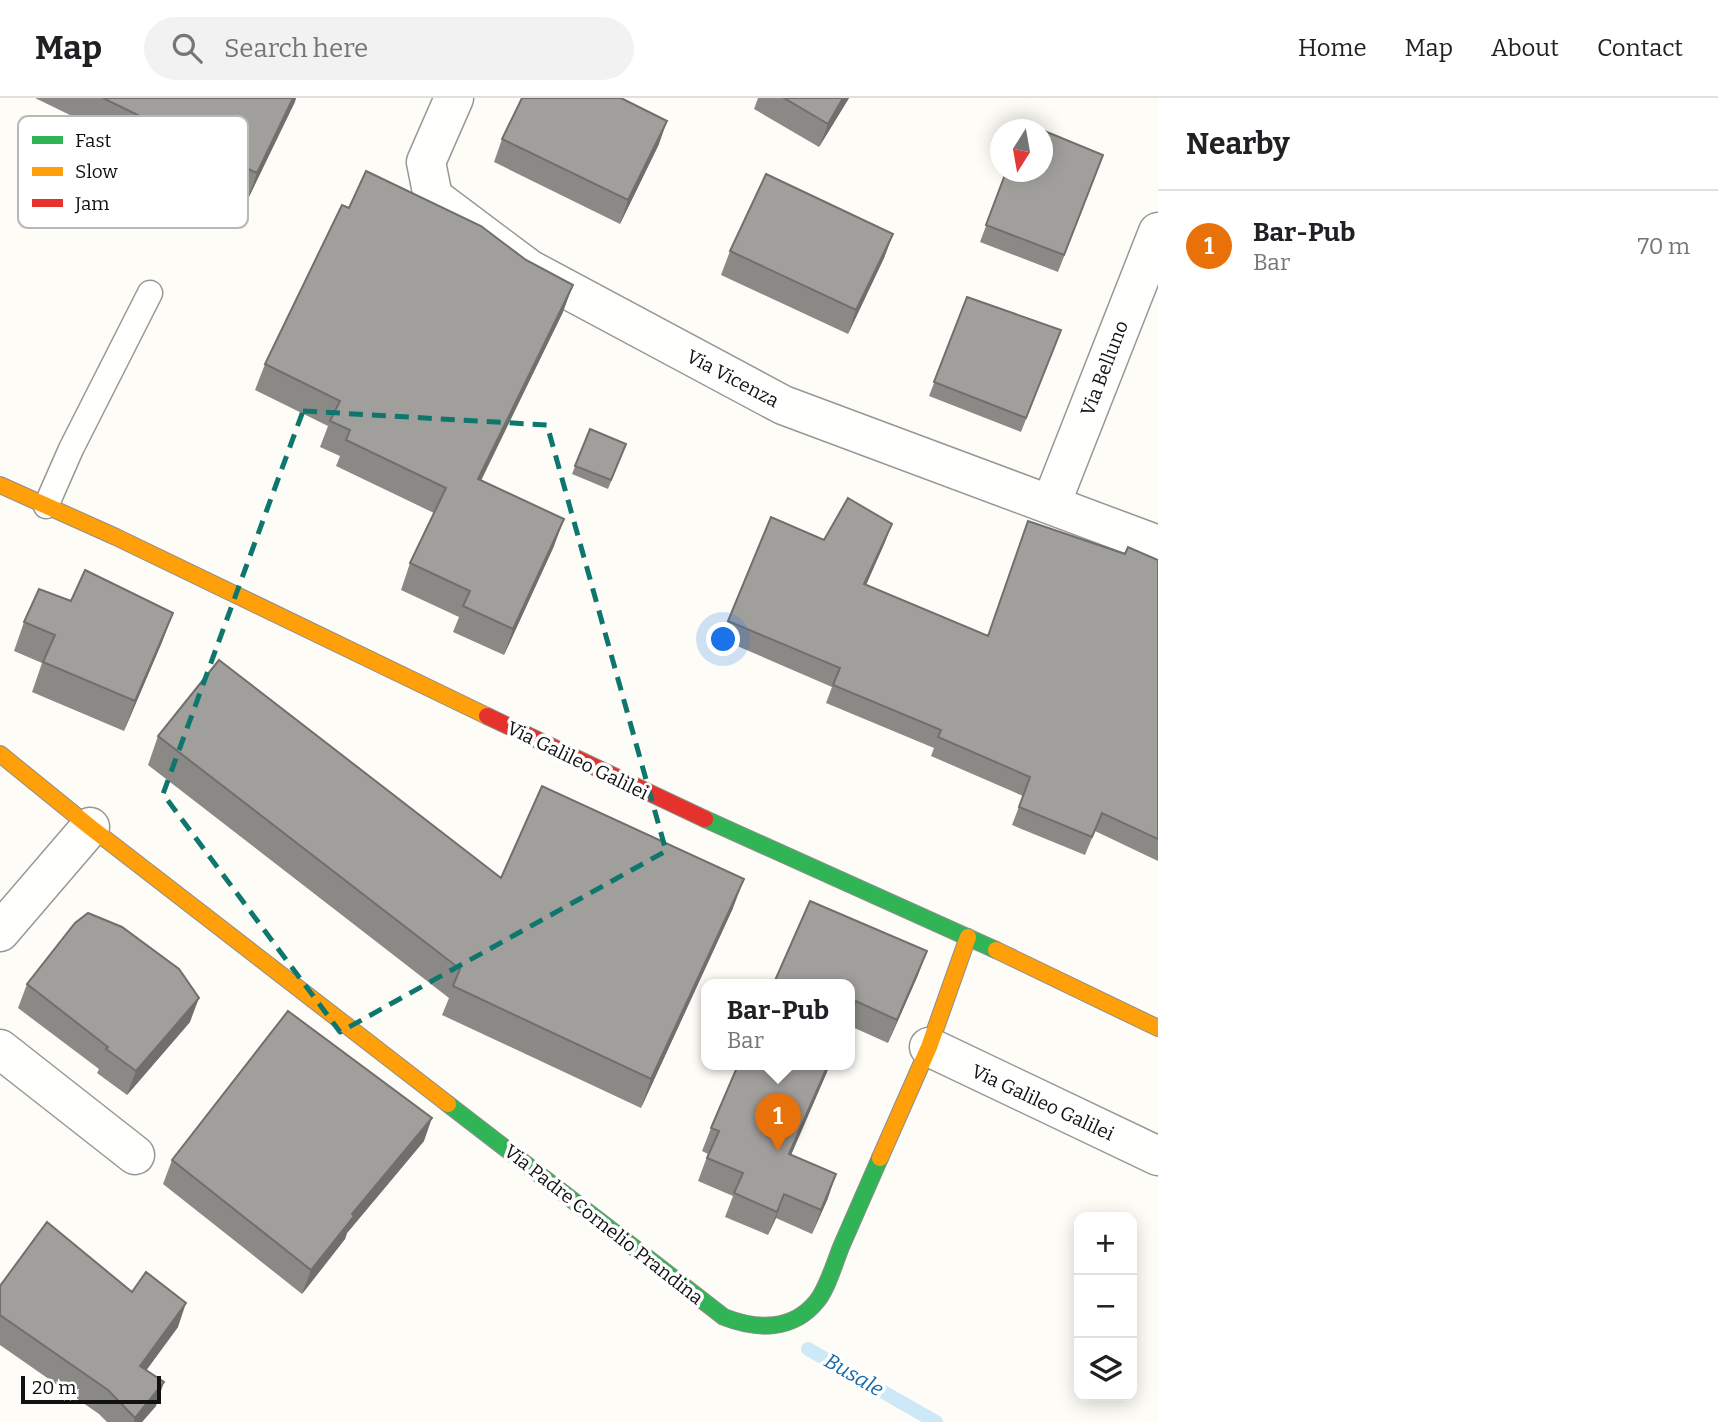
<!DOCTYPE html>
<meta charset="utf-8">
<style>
:root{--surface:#fff;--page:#f2f2f2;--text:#202124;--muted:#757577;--line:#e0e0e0;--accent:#646362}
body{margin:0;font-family:Bitter,serif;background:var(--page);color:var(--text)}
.controls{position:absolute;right:21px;bottom:21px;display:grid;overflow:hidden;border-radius:14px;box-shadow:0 4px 18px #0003}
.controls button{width:63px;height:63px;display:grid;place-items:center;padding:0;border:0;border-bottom:2px solid var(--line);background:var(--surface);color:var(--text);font:35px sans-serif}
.compass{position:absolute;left:990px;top:21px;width:63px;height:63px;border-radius:50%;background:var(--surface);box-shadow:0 4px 18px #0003;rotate:191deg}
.scale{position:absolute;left:21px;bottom:18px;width:140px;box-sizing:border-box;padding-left:7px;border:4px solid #111;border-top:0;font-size:19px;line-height:24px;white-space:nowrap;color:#111;-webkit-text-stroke:5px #fff;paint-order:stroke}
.you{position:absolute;left:724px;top:542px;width:24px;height:24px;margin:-18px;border:5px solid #fff;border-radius:50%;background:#1a73e8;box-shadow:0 0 0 10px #1a73e833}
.badge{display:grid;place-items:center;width:46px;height:46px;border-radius:50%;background:var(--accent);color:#fff;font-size:23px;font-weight:700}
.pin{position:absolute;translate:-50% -58px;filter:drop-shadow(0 2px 4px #0008)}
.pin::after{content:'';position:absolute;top:37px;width:24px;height:21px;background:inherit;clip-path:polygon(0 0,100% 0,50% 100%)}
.popup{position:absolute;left:701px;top:881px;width:154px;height:91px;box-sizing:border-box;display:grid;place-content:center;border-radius:14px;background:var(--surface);filter:drop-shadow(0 2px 5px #0005);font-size:23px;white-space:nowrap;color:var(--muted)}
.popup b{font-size:26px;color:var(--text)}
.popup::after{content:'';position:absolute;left:50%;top:100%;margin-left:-14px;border:14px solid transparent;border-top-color:var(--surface)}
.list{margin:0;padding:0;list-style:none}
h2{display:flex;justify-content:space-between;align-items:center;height:91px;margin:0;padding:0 28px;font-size:30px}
h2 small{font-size:23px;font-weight:400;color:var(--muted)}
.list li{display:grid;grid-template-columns:46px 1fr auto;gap:21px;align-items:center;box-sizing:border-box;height:112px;padding:0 28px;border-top:2px solid var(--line)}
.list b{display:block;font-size:26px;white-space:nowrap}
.list p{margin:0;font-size:23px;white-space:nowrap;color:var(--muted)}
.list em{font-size:23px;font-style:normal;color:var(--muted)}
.icon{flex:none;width:38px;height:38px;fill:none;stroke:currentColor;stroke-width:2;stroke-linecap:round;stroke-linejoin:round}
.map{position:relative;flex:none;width:1158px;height:1324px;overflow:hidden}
header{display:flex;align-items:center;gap:42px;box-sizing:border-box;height:98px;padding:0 35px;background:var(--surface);border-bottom:2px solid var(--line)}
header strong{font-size:33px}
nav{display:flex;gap:38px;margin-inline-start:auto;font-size:24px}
.search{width:490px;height:63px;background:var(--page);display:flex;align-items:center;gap:18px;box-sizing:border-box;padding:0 24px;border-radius:38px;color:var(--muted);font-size:26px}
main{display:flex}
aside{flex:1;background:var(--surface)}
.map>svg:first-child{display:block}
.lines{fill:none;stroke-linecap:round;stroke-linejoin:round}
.stream{stroke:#cde8f7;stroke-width:14}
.lane-casing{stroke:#979795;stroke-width:27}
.street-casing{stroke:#979795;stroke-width:41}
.fast-casing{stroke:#8e8d8b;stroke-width:18}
.slow-casing{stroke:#8e8d8b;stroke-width:18}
.jam-casing{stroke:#8e8d8b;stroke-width:18}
.lane{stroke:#fffffe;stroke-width:24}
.street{stroke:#fffffe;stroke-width:38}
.fast{stroke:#30b455;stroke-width:16}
.slow{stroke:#ff9f0a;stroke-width:16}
.jam{stroke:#e5322d;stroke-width:16}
.wall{fill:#8a8986}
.shaded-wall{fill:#716f6d}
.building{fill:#a19f9c;stroke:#716f6d;stroke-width:2}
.marked{fill:none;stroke:#0f766e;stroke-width:5;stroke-dasharray:14 9;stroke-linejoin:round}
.labels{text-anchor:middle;stroke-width:7;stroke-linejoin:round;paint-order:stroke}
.street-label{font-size:19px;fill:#111;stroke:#fff}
.water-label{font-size:21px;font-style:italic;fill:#1768a6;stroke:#fff}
.key{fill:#fff;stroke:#b8b8b8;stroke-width:2}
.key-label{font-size:19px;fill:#111}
</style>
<header>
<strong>Map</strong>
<div class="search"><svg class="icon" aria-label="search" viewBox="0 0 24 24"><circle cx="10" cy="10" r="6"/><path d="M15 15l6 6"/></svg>Search here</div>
<nav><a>Home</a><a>Map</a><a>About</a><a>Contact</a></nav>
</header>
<main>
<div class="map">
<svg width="1158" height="1324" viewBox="0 0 1158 1324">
<rect width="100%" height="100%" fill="#fdfcf7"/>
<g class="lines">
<path class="stream" d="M808,1251L936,1324"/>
<g class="lane-casing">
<path id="lane" d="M46,408L71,351L150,195"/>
</g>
<g class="street-casing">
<path id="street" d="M454,0L426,64L433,99L529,171L783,307L1158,447
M1051,406L1158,134
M0,834L90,729
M929,949L1158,1058
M0,951L135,1057"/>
</g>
<g class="fast-casing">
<path id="fast" d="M705,721L996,852
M448,1006L724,1219C757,1232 793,1233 817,1203C827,1191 835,1164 841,1149C854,1120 867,1090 880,1060"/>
</g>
<g class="slow-casing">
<path id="slow" d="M0,387L116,439L487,618
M0,656L90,729L448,1006
M996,852L1158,930
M880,1060L929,949L968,839"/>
</g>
<g class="jam-casing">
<path id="jam" d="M487,618L705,721"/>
</g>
<use href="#lane" class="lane"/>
<use href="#street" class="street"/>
<use href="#fast" class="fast"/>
<use href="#slow" class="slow"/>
<use href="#jam" class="jam"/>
</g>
<path class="wall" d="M35,0H296L247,103Z
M758,0H849L819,49L754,11Z
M502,41L659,46L620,126L494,64Z
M1097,73L1058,174L980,144L1006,74Z
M893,136L884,160L848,236L721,177L730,153Z
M967,199L1061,232L1021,334L929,298Z
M563,214L481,383L554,448L504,557L453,534L459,519L401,492L410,465L434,415L336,368L340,358L320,349L328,328L255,292L265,266Z
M590,331L626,346L608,391L572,376Z
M824,442L885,444L866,487L987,538L1125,456L1158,462V763L1095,733L1085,757L1012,727L1023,698L931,658L934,650L826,605L832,589L721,541L728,523Z
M71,503L173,515L162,544L124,633L32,594L42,565L14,553L24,524Z
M158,638L501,780L733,810L641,1010L442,917L449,900L148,667Z
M918,877L888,945L850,928V887Z
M27,886L190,924L127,997L97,975L99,971L18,910Z
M738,967H830L791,1057L828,1100L812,1136L776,1120L768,1137L725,1119L733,1098L698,1083L708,1056L702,1053L711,1030Z
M424,1043L347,1135L345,1141L302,1196L163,1086L172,1062Z
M0,1188L178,1229L146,1272L156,1308L142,1324H107L99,1316L0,1247Z"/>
<path class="shaded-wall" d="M293,0H296L295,4L247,103L257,75Z
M843,0H849L819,49L828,26Z
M667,23L659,46L620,126L628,102Z
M893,136L884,160L848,236L856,212Z
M573,187L563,214L468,408L478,381Z
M564,421L554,448L504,557L513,531Z
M892,426L885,444L858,505L864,486Z
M173,515L162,544L124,633L135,603Z
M744,781L733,810L641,1010L651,981Z
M927,853L918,877L888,945L897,922Z
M199,900L190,924L127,997L136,973Z
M828,967H830L781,1080L789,1056Z
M432,1020L424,1043L347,1135L345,1141L302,1196L311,1172L352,1116Z
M836,1076L828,1100L812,1136L821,1112Z
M784,1096L776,1120L768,1137L777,1114Z
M186,1205L178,1229L132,1292L140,1268Z
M164,1284L156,1308L142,1324H134L135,1320Z"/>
<path class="building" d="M103,0H293L257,75Z
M522,0H621L667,23L628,102L502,41Z
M784,0H843L828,26Z
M1025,25L1041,32H1022Z
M1042,32L1103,57L1064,157L986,127L1006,74H1042Z
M366,73L481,128L526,162L573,187L478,381L564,421L513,531L463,508L470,493L410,465L446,390L346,342L350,332L330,323L340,303L265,266L342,107L349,110Z
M766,76L893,136L856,212L730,153Z
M967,199L1061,232L1026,320L934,284Z
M590,331L626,346L611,382L575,368Z
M848,400L892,426L864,486L988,538L1028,423L1125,456L1128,449L1158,462V741L1102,715L1092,739L1019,709L1030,679L938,639L941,632L833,587L840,570L728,523L771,419L824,442Z
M85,472L173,515L135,603L43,564L55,537L24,524L39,491L71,503Z
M219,562L501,780L542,688L744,781L651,981L453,888L460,871L158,638Z
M810,803L927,853L897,922L856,903L850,917V887H773Z
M88,815L122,829L179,871L199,900L136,973L106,951L108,949L27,886L75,825Z
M288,913L432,1020L352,1116L354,1118L311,1172L172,1062Z
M738,967H828L789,1056L836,1076L821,1112L784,1096L777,1114L734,1095L743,1075L707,1060L719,1033L711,1030Z
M47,1124L132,1194L146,1174L186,1205L140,1268L164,1284L135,1320L108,1292L0,1217V1188Z"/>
<path class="marked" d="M303,313L547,327L666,753L340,934L163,696Z"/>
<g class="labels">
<g class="street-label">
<text transform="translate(1104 270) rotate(-69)" y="7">Via Belluno</text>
<text transform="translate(733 280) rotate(28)" y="7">Via Vicenza</text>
<text transform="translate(578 662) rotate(26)" y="7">Via Galileo Galilei</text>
<text transform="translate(1043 1004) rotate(25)" y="7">Via Galileo Galilei</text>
<text transform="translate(604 1126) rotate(38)" y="7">Via Padre Cornelio Prandina</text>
</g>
<g class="water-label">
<text transform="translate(854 1277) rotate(30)" y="7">Busale</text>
</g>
</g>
<rect x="18" y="18" width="230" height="112" rx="10" class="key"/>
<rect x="32" y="38" width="31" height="8" fill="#30b455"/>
<rect x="32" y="69" width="31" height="9" fill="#ff9f0a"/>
<rect x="32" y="101" width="31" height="8" fill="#e5322d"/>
<g class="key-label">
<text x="75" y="49">Fast</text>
<text x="75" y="80">Slow</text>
<text x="75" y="112">Jam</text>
</g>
</svg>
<div class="controls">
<button>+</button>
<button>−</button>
<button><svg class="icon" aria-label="layers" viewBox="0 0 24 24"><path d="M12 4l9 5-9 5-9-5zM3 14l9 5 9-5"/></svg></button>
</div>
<svg class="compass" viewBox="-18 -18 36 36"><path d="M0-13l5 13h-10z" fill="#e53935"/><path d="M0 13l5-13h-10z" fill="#757577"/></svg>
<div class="scale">20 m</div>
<div class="you"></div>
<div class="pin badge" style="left:778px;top:1053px;background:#e8710a">1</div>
<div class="popup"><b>Bar-Pub</b>Bar</div>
</div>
<aside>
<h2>Nearby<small></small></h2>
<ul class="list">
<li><span class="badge" style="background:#e8710a">1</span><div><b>Bar-Pub</b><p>Bar</p></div><em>70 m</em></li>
</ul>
</aside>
</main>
